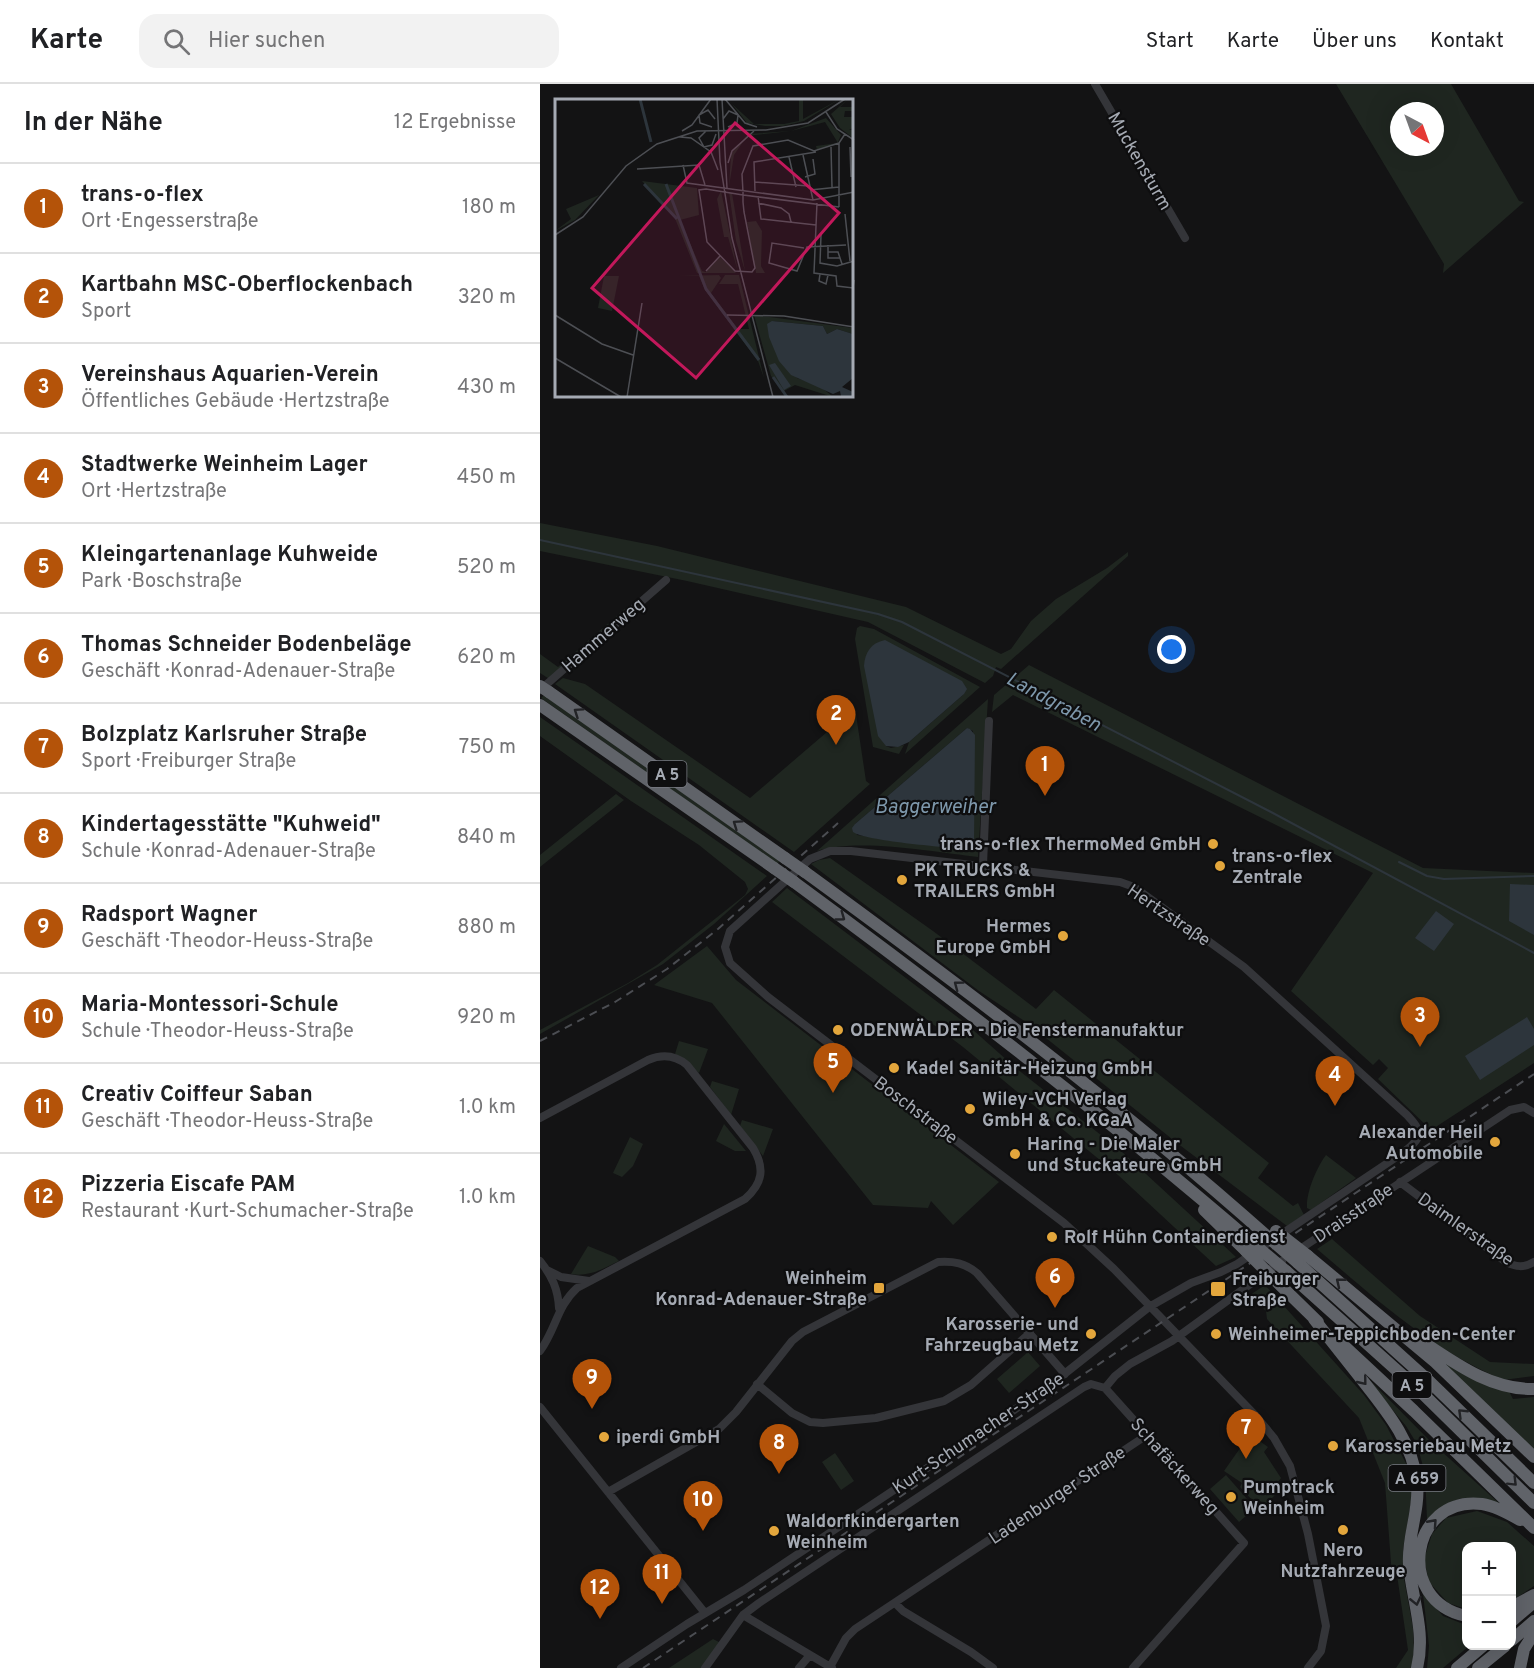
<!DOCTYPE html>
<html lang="de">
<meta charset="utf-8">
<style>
:root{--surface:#fff;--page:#f2f2f2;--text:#202124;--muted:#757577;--line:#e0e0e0;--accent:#b45309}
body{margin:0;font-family:Overpass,sans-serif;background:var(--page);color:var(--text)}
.controls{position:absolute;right:18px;bottom:18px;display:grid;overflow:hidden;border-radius:12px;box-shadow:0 6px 24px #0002}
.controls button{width:54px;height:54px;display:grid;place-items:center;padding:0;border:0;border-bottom:2px solid var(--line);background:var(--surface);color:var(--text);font:30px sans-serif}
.compass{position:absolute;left:850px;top:18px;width:54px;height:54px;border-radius:50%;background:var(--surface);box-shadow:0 6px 24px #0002;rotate:139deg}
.you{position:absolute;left:632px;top:566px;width:21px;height:21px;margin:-15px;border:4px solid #fff;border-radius:50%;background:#1a73e8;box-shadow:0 0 0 9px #1a73e833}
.badge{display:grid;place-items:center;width:39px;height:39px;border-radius:50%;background:var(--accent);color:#fff;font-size:20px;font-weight:700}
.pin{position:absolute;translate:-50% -50px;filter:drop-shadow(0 2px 3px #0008)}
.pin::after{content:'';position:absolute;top:32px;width:21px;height:18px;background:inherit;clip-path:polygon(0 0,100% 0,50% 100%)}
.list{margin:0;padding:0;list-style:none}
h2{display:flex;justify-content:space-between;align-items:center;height:78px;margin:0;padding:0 24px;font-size:26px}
h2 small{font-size:20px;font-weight:400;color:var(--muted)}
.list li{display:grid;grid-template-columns:39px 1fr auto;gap:18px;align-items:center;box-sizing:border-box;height:90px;padding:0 24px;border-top:2px solid var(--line)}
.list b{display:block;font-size:22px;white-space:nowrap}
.list p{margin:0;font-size:20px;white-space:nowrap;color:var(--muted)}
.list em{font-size:20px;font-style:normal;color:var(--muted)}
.icon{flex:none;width:33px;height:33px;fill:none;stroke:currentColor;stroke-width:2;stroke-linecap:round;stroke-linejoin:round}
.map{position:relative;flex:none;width:994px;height:1584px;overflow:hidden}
header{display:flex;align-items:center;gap:36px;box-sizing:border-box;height:84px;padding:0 30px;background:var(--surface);border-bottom:2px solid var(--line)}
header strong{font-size:28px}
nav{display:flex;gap:33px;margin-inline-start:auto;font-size:21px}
.search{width:420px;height:54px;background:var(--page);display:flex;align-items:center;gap:15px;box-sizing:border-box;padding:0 21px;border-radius:18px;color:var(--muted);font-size:22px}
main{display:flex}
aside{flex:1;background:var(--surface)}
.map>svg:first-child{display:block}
.green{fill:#1f2620;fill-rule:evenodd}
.water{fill:#2d353c}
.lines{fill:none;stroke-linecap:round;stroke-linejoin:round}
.stream{stroke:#2d353c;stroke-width:2}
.minor{stroke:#343539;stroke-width:8}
.highway{stroke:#606369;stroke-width:12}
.rail{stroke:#4b4d52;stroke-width:2;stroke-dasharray:8 6;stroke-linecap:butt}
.highway-bridge{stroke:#606369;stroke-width:12}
.oneway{stroke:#222326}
.poi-dot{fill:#e3a63c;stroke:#0e0e0f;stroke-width:2}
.labels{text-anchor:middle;stroke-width:4.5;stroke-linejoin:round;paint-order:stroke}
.shield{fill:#0e0e0f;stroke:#787b82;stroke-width:1.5}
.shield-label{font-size:16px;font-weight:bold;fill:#a5aab3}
.street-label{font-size:18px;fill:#a5aab3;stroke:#0e0e0f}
.poi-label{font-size:18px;font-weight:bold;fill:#a5aab3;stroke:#0e0e0f;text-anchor:start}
.water-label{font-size:20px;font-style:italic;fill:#7e98ac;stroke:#0e0e0f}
.inset-river{fill:none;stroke:#2d353c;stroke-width:3}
.inset-road{fill:none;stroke:#4d4f54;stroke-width:1.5}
.view{fill:#c2185b;fill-opacity:0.15;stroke:#c2185b;stroke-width:3}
.inset-edge{fill:none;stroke:#a5aab3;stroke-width:3}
</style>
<header>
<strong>Karte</strong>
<div class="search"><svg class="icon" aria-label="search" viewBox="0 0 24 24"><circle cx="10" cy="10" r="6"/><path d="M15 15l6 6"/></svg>Hier suchen</div>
<nav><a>Start</a><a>Karte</a><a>Über uns</a><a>Kontakt</a></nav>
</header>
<main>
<aside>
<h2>In der Nähe<small>12 Ergebnisse</small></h2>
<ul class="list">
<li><span class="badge">1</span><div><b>trans-o-flex</b><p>Ort · Engesserstraße</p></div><em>180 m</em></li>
<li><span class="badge">2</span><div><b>Kartbahn MSC-Oberflockenbach</b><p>Sport</p></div><em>320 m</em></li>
<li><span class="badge">3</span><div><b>Vereinshaus Aquarien-Verein</b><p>Öffentliches Gebäude · Hertzstraße</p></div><em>430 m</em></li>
<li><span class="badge">4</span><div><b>Stadtwerke Weinheim Lager</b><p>Ort · Hertzstraße</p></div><em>450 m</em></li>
<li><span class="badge">5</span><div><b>Kleingartenanlage Kuhweide</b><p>Park · Boschstraße</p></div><em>520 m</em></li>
<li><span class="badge">6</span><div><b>Thomas Schneider Bodenbeläge</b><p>Geschäft · Konrad-Adenauer-Straße</p></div><em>620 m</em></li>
<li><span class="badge">7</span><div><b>Bolzplatz Karlsruher Straße</b><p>Sport · Freiburger Straße</p></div><em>750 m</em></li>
<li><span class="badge">8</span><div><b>Kindertagesstätte &quot;Kuhweid&quot;</b><p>Schule · Konrad-Adenauer-Straße</p></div><em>840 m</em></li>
<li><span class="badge">9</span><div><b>Radsport Wagner</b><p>Geschäft · Theodor-Heuss-Straße</p></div><em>880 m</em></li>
<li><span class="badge">10</span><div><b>Maria-Montessori-Schule</b><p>Schule · Theodor-Heuss-Straße</p></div><em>920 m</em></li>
<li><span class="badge">11</span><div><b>Creativ Coiffeur Saban</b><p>Geschäft · Theodor-Heuss-Straße</p></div><em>1.0 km</em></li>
<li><span class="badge">12</span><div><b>Pizzeria Eiscafe PAM</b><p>Restaurant · Kurt-Schumacher-Straße</p></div><em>1.0 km</em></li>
</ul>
</aside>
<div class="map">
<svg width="994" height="1584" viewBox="0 0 994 1584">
<rect width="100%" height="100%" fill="#131314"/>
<path class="green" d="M796,0H911L979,117L984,118L903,189L904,180ZM859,27H895V63H859Z
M0,439L117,462L366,523L461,570L471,565L491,537L516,515L567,484L588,468V472L461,585L456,583L453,592L445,599L328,538L147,497L0,467Z
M88,522L90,527L11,596L0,589V570L18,583Z
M320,542L334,545L440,603L365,670L369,658L424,610L346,662L351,664L364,661L359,670L333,663L315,555L317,544Z
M489,581L883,784L994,789V979L891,1046L838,995L848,984L839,975L833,981L751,907L833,789L473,611L452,628L454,611Z
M23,594L45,600L210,714L315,624L326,697L330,700L254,768L15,600Z
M4,611L240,777L237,780L1,614Z
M448,615L438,773C393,768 319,754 277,767ZM427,644L433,647L430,763L424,765L317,751L315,740Z
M0,633L227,792L174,840L123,880L0,950V946L88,899L117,881L205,811L208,805L205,798L159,761L91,717L0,652Z
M76,710L84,716L0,783V771Z
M290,774L393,847L496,925L514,906L729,1079L718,1094L753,1122L758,1119L764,1131L747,1142L637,1059L486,938L439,907L271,780L279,776Z
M247,804L424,938L477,985L580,1066L696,1173L676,1182L578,1091L423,963L232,818Z
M167,862L196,896L459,1098L413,1141L391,1117L388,1124L333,1121L172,919L114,901Z
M139,957L168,965L159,989L135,970Z
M172,997L199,1005L191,1031L170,1003Z
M202,1036L233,1045L223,1072L200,1042Z
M184,1040L206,1067H195L176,1057Z
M90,1053L103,1060L93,1082L82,1093L73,1089Z
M786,1071L816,1094L771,1126L767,1124C766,1108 777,1083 786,1071Z
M792,1155L880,1232L950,1278L994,1280V1292L963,1296L973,1315L994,1313V1367L892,1268L962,1295C891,1266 835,1214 777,1165Z
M48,1162L75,1173L79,1177C63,1185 49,1193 31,1190Z
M725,1201L824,1311L846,1341L870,1387L872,1412L863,1465L864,1495L873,1544L874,1568L872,1584H856L868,1566L857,1491L852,1492L845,1399L819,1334L727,1235L726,1227L710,1211Z
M488,1268L500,1282L469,1309L457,1295Z
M815,1281L890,1357L961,1421C923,1408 917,1412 887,1435L885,1390L877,1360L866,1342Z
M710,1350L728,1363L724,1368L741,1394L732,1406L736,1410L726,1420L720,1417L714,1418L700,1403L702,1399L684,1387Z
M295,1369L314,1397L301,1406L282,1378Z
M686,1391L715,1424L699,1438L670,1405Z
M937,1427L967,1438L994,1462V1502L972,1517V1462H926V1525L908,1519L889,1498L884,1475L892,1450L906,1434Z
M883,1510L903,1532L926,1541V1562H929L903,1584H887L889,1562Z
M173,1555L179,1558V1561L161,1584H129Z"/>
<path class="water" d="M345,556L422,597L427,605L424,610L369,658L358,663L346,662L338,652L324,582C325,568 331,559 345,556Z
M427,644L430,645L435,651L434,759L424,765C404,763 326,757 313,748L312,744L315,740Z
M970,800L994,801V851L969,837Z
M896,827L914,840L894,867L875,854Z
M987,933L994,945V961L940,996L925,972Z"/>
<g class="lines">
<path class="stream" d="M0,456L338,530L362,538L731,728L994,869
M859,778L887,792L904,795L994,792"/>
<path class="minor" d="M555,0L645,154
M0,606L126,496
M443,781L449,637
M0,1034L108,976C122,970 135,971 147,981L213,1064C225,1084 223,1099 205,1115L37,1204C17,1222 16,1245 0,1267
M860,1098L966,1178C976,1183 984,1184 994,1178
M757,1167L970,1026L984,1023L994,1029
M0,1177C12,1192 18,1205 19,1224
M7,1186L21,1193L49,1197
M217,1300L252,1329L270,1338L283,1339L336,1334L404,1317L431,1301L490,1249
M565,1304L575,1292L590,1280L632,1257L742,1177
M0,1323L165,1529
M68,1408L179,1345L196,1328L252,1257L263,1248L398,1178C414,1177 425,1179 437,1189L525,1290
M355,1519L363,1527L431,1568L453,1584
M203,1531L292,1584
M290,1583L306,1554L315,1545L607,1351
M81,1584L147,1540L204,1506L504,1306L609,1223L651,1199L681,1188L697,1180L864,1068C883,1053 883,1048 867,1031L704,883L594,803L580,798L311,767H290L270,775L190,847L185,863L190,879L228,913L524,1139L574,1185L715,1331L734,1354L750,1382L768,1450L786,1542L781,1567L768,1584
M165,1584L203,1531L219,1519L544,1303L551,1300L565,1304L704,1459L593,1584
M259,1584L270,1571"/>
<path class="highway" d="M9,608L245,774
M0,621L234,784
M265,788C424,904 581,1022 728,1153
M254,798C412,914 567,1033 715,1161
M664,1126L706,1167
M768,1172L895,1278L994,1373
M758,1179L890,1298L994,1399
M746,1187L881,1308L994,1419
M734,1195L778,1238
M774,1235C789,1254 804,1273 819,1292C844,1324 873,1357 877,1399C880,1426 867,1453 869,1480C872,1516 886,1548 877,1584
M874,1252C911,1276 948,1306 994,1305
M802,1260L874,1327L994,1444
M972,1523L994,1511
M926,1532C854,1517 870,1411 942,1420C955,1422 968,1429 980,1436
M972,1537L994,1518
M972,1556L994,1537
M917,1584L943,1562
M938,1584L965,1562
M980,1584L984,1565L994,1549"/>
<path class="rail" d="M0,957L75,918L127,885L178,845L298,739
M103,1584L994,990"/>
<path class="highway-bridge" d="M0,602L9,608
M245,774L265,788
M234,784L254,798
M736,1147L768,1172
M728,1153L758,1179
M715,1161L746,1187
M706,1167L734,1195"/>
</g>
<defs><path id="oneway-chevron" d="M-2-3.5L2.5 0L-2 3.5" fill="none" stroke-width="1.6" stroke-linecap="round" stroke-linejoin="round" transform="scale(1.5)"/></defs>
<g class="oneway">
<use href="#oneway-chevron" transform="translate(38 628) rotate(-146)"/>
<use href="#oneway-chevron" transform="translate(197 740) rotate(-145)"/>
<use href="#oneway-chevron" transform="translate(301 833) rotate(36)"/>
<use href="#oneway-chevron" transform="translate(418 901) rotate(-143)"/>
<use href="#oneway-chevron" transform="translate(800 1198) rotate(-141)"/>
<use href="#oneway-chevron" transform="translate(823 1297) rotate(51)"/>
<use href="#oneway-chevron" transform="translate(922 1329) rotate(-136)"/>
<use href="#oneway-chevron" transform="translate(973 1398) rotate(45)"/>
<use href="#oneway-chevron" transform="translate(893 1439) rotate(-48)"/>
<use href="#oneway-chevron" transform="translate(876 1517) rotate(77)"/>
</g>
<g class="poi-dot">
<circle cx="673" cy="760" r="6"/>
<circle cx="680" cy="782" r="6"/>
<circle cx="362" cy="796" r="6"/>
<circle cx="523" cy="852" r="6"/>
<circle cx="298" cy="946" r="6"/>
<circle cx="354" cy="984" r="6"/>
<circle cx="430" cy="1025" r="6"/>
<circle cx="955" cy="1058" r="6"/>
<circle cx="475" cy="1070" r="6"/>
<circle cx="512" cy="1153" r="6"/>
<rect x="333" y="1198" width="12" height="12" rx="3"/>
<rect x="670" y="1197" width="16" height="16" rx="3"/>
<circle cx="551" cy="1250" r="6"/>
<circle cx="676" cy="1250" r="6"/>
<circle cx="64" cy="1353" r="6"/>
<circle cx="793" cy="1362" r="6"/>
<circle cx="691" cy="1413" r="6"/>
<circle cx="803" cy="1446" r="6"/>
<circle cx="234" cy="1447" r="6"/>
</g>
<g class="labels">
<g class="shield">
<rect x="107.5" y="677" width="39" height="26" rx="4.5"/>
<rect x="852.5" y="1288" width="39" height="26" rx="4.5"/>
<rect x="848.5" y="1381" width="57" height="26" rx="4.5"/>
</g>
<g class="shield-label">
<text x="127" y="696">A 5</text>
<text x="872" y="1307">A 5</text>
<text x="877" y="1400">A 659</text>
</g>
<g class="street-label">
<text transform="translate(600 77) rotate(60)" y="6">Muckensturm</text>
<text transform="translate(63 551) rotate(-41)" y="6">Hammerweg</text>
<text transform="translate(629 831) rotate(34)" y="6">Hertzstraße</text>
<text transform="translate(376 1026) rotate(37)" y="6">Boschstraße</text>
<text transform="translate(813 1129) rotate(-34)" y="6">Draisstraße</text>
<text transform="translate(926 1145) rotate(35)" y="6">Daimlerstraße</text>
<text transform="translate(438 1349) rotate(-34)" y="6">Kurt-Schumacher-Straße</text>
<text transform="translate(635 1382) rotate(48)" y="6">Schafäckerweg</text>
<text transform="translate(517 1411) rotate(-34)" y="6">Ladenburger Straße</text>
</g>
<g class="poi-label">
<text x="661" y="766" text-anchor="end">trans-o-flex ThermoMed GmbH</text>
<text x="692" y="778">trans-o-flex<tspan x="692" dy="21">Zentrale</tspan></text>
<text x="374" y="792">PK TRUCKS &amp;<tspan x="374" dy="21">TRAILERS GmbH</tspan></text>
<text x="511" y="848" text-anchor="end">Hermes<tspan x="511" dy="21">Europe GmbH</tspan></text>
<text x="310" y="952">ODENWÄLDER - Die Fenstermanufaktur</text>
<text x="366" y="990">Kadel Sanitär-Heizung GmbH</text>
<text x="442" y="1021">Wiley-VCH Verlag<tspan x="442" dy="21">GmbH &amp; Co. KGaA</tspan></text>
<text x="943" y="1054" text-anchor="end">Alexander Heil<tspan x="943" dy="21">Automobile</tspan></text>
<text x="487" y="1066">Haring - Die Maler<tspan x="487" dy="21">und Stuckateure GmbH</tspan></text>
<text x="524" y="1159">Rolf Hühn Containerdienst</text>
<text x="327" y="1200" text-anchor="end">Weinheim<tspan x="327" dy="21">Konrad-Adenauer-Straße</tspan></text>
<text x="692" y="1201">Freiburger<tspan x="692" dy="21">Straße</tspan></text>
<text x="539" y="1246" text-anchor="end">Karosserie- und<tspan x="539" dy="21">Fahrzeugbau Metz</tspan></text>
<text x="688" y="1256">Weinheimer-Teppichboden-Center</text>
<text x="76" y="1359">iperdi GmbH</text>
<text x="805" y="1368">Karosseriebau Metz</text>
<text x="703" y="1409">Pumptrack<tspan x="703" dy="21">Weinheim</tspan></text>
<text x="246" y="1443">Waldorfkindergarten<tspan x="246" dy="21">Weinheim</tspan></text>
<text x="803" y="1472" text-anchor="middle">Nero<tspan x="803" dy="21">Nutzfahrzeuge</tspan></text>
</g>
<g class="water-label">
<text transform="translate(514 617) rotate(28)" y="7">Landgraben</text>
<text x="395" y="729">Baggerweiher</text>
</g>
</g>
<g transform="translate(15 15)">
<rect width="298" height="298" fill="#131314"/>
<path d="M244,0H248V20L285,0L249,22L228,27H210L192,24L177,5L199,25H229L244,22ZM293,0L285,8H298V12H290L289,18H298V29L294,31H298V39L285,29L276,15ZM271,19L286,36L283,43L282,45L262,51L261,47L283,44L270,23L236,32L192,37L179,56L174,88L176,55L193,35L236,32ZM87,82L142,89L144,116L125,121L147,172L151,173L165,158L181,174H142L119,117ZM166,92L170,111L183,173L173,138H169L162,100ZM174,93L177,94L190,172L181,142ZM44,96L20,121L0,132L16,120L11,110ZM201,122L207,132L206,167L210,174H201L192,123ZM164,176L166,179L156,194L183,230H194L183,185H164L170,176H184L209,279L203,262L150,191L144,177H122ZM49,177H64L57,212L43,209ZM199,216L298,229V235L282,230L272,235L268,227L217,222L242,279L265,287L278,298L240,286L229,292L216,277Z" fill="#1f2620"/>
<path d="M217,222L268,227L272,235L282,230L298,235V279L287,288L298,293V298L286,297L285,292L278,295L236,276L224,262L214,238L212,225ZM220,264L236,287L229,291L214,266Z" fill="#2d353c"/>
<path class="inset-river" d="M85,0L96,43M89,85L122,120M111,85L151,190L204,261M218,278L232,298"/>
<path class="inset-road" d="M162,0L165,63L177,139L218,298M167,0L172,89M170,0L190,24L202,28M271,13L282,30L299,41M168,20L174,12L183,16L182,24L173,28M157,28L145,24L144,16L153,11L160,20M211,31L253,24L290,0M127,32L137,26L156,0M151,32L144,39L149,48L157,46L161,35M125,38L136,39L156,53L163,71M276,48L277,88M295,48L296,78M248,56L258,101M234,58L241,88M173,64L177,52L199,32M128,66L132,84L258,101L299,93M82,70L144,66L150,86M250,78L260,75L258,60M200,83L254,87M255,91L284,88M200,92L199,63L261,53M203,97L206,120L261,126M203,104L226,109L234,115L236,123M262,104L259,174L281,177L282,187L298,189L299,181M284,108L188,96L151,90L144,91L152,143L180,172L197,173L200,169L189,113L188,103V93L187,75L198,47L233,41L259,52L284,44M284,108V44L290,35M290,115L295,162M0,136L28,118L71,67L102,45L142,32L211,31M266,136L265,164L282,167L299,162M273,146V159H285M249,149L217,144L214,164L242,172L252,148L291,146M273,153H283L287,165M151,172L165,157M265,175L264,182L271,185L273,176M0,216L47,245L78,256M172,216L229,217L299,228M0,259L66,298M72,298L87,204"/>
<path class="view" d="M180,24L284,114L141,279L37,189Z"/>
<rect width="298" height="298" class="inset-edge"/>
</g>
</svg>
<div class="controls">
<button>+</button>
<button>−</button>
</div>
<svg class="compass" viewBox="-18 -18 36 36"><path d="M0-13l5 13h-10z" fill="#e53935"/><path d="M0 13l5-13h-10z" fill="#757577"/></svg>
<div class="you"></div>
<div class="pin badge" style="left:505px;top:712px">1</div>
<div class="pin badge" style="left:296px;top:661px">2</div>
<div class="pin badge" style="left:880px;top:963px">3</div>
<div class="pin badge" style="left:795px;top:1022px">4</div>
<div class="pin badge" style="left:293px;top:1009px">5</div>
<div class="pin badge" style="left:515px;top:1224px">6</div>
<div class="pin badge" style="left:706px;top:1375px">7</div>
<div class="pin badge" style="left:239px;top:1390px">8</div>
<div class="pin badge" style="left:52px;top:1325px">9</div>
<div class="pin badge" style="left:163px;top:1447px">10</div>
<div class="pin badge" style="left:122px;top:1520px">11</div>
<div class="pin badge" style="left:60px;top:1535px">12</div>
</div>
</main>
